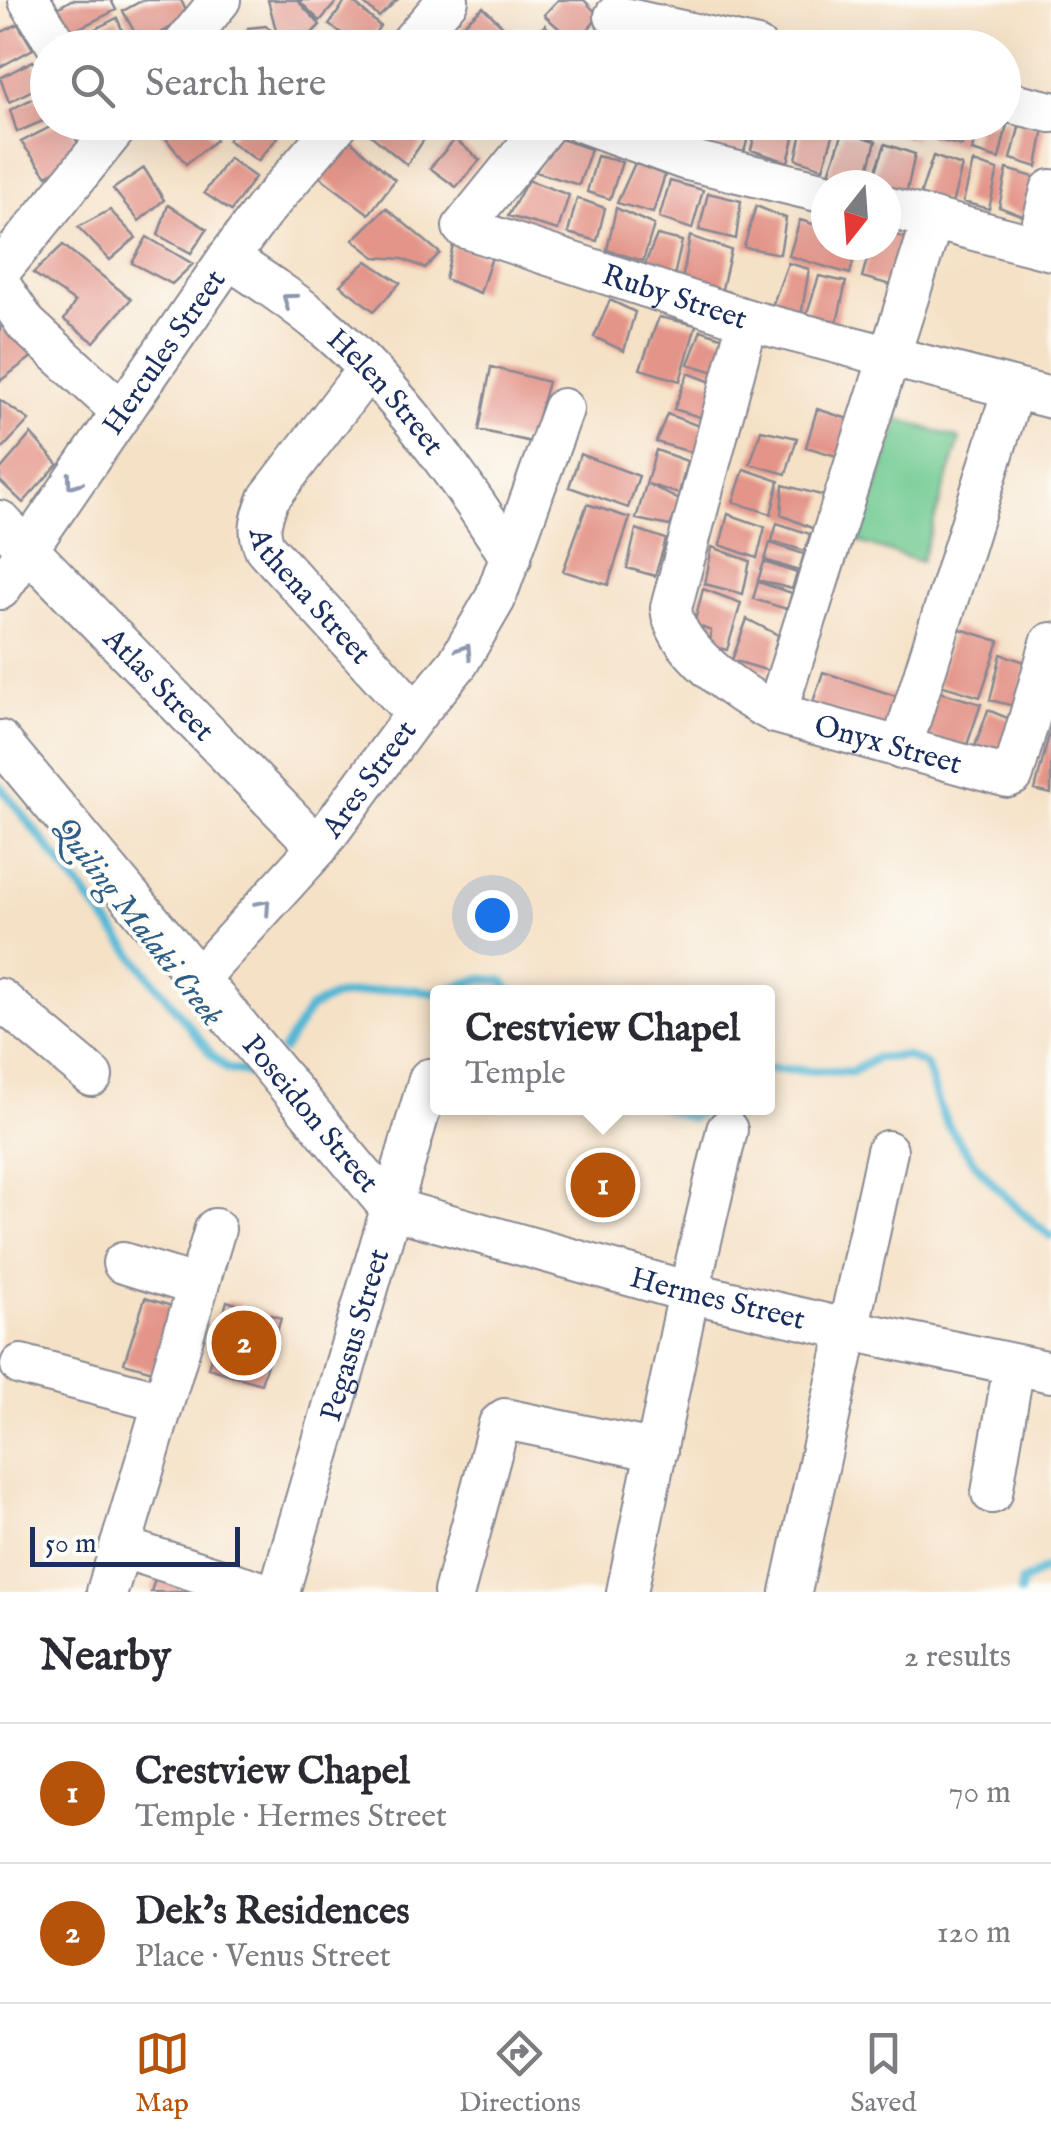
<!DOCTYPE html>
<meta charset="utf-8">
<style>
:root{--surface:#fff;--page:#f2f2f3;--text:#2b2b33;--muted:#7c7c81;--line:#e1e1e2;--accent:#b45309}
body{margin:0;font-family:"IM FELL English",serif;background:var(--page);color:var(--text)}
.compass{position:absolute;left:811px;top:170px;width:90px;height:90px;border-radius:50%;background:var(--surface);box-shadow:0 10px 40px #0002;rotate:197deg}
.scale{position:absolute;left:30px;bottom:25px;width:210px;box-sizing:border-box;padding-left:10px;border:5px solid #1b2f5e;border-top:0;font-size:28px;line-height:35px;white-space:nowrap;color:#1b2f5e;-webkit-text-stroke:8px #fdfcf7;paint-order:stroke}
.you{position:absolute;left:492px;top:915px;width:35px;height:35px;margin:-25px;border:8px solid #fff;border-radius:50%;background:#1a73e8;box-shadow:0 0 0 15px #1a73e833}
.badge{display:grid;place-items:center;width:65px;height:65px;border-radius:50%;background:var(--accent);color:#fff;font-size:32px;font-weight:700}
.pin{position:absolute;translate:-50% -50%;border:5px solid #fff;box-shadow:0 2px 10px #0006}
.popup{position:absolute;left:430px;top:985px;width:345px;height:130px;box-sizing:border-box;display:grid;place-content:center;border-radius:10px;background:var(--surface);filter:drop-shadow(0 2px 8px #0005);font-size:32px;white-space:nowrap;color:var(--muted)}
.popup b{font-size:38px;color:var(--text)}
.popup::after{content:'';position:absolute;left:50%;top:100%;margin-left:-20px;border:20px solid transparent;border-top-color:var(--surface)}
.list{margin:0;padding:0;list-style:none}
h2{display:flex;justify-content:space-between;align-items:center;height:130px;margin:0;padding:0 40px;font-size:42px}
h2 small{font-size:32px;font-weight:400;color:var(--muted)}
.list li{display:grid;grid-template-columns:65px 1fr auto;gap:30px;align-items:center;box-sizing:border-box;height:140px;padding:0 40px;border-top:2px solid var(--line)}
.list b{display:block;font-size:38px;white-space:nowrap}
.list p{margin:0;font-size:32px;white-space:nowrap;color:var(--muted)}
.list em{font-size:32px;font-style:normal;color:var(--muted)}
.icon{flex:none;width:55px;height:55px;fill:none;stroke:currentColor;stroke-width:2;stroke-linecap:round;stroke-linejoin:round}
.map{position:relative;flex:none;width:1051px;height:1592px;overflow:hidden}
.search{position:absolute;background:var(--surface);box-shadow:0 10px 40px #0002;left:30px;right:30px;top:30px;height:110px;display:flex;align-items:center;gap:25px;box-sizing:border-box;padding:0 35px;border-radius:55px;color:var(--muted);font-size:38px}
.sheet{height:410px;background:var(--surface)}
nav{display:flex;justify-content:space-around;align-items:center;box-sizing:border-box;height:140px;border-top:2px solid var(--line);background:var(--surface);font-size:28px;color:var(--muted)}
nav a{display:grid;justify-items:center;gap:5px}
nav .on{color:var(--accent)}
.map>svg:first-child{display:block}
.green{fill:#71ca91;stroke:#467c78;stroke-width:2.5}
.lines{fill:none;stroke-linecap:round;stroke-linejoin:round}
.stream{stroke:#55b7d4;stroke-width:9}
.building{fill:#e4958a}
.minor-casing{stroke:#888892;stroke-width:44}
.minor{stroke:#fff;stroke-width:40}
.oneway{stroke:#8d97ae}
.labels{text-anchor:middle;stroke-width:8;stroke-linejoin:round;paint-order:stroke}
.street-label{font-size:30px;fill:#1b2f5e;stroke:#fdfcf7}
.water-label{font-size:32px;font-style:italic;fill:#2f5f87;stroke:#fdfcf7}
</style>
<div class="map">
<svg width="1051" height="1592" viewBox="0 0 1051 1592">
<rect width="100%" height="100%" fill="#fdfcf7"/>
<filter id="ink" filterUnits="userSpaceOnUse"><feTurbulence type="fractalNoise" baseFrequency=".01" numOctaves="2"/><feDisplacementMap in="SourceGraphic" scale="20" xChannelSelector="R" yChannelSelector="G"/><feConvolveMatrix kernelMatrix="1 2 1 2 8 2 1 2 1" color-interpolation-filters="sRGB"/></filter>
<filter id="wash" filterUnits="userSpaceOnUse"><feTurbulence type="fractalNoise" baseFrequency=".0048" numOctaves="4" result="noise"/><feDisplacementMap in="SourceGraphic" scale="40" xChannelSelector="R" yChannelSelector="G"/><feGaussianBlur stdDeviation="2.25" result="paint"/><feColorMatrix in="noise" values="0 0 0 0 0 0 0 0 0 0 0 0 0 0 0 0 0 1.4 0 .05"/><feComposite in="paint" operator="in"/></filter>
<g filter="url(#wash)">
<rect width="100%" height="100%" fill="#f5e1c6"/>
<path class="green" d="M899,419L960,439L921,562L859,542Z"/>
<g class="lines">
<path class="stream" d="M0,786L212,1055L227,1069L249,1073
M440,992L480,979L503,981L511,992
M283,1050L310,1008L335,996L400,988L438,993
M768,1069L852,1072L876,1058L906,1056L926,1065C933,1084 937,1107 948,1125C973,1165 1013,1208 1051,1236
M664,1108L691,1118L707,1108
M1020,1592L1022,1582L1051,1566"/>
</g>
<g id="blocks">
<path class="building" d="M71,0H111L116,10L69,33L56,9Z
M143,0H181L189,17L141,44L123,11Z
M268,0H297L320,25L305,40L313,48H302L276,30Z
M298,0H338L320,21Z
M346,0H351L380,26L365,48L329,25Z
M360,0H397L379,17Z
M558,0H584L599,16L576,44L544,15Z
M483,7L514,37L503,48H480L459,28Z
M117,18L126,39L109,48H79L75,39Z
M18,24L33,49L0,67V33Z
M545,25L566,48H526Z
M266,26L294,48L245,46L248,28Z
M448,31L467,48H433Z
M33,61L46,83L9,102L0,78Z
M48,91V119L17,132L10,110Z
M1004,119L1008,120L999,159L972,151L977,122H1004Z
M1021,120L1044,128L1037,167L1011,159Z
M60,122H69L82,153L47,176L21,142Z
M160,122H201L216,140L186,164L156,126Z
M242,122H262L278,137L258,161L228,140Z
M370,122H407L425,138L407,165L362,128Z
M696,122H752L743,156L692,142Z
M758,122H798L788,162L751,150Z
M891,122H920L914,140L889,132Z
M933,122H965L962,146L930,138Z
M804,124L834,132L823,168L796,159Z
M843,132L876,141L864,185L826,182Z
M552,136L591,149L579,185L536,172Z
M349,139L395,180L369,214L316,174Z
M455,139L480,160L456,187L430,168Z
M885,144L915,154L906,195L886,190V185H871Z
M597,156L622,162L610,199L587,192Z
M933,156L962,166L952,204L920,195Z
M229,158L255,177L231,211L204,193Z
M973,162L998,170L989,209L963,202Z
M635,163L665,175L653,213L617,203Z
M144,168L164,200L139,221L113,189Z
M1007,169L1034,177L1023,216L999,207Z
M528,180L569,195L558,230L508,216Z
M670,181L703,190L692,229L659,218Z
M708,193L741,201L736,239L699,230Z
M577,198L605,208L597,241L568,233Z
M168,205L207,229L191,253L158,235Z
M756,206L786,218L780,254L744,247Z
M386,208L440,253L425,268L403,259L375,257L353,240Z
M616,208L654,225L643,261L607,250Z
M110,210L136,238L110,260L78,227Z
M800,220L826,228V245H857L850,274L789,256Z
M886,232L909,239L898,287L862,277L871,245H886Z
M657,235L682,241L672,285L640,276Z
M690,236L731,250L721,293L682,281Z
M147,237L193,264L172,284L132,263Z
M63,245L131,299L94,342L64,320L75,302L33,273Z
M453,245L492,257L480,293L445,279Z
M367,261L400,283L374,311L340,285Z
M788,263L809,269L801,316L772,306Z
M819,276L846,282L836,327L805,319Z
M610,300L635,312L624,351L594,337Z
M659,317L696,325L680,381L640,369Z
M13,319L37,353L0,381V327Z
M701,330L729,340L721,374L688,364Z
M491,367L548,382L531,442L479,430Z
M688,373L719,385L709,420L674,409Z
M0,400L29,420L0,451Z
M817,409L855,421L843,458L806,447Z
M667,414L707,429L697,454L656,442Z
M761,430L797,438L786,474L750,464Z
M31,434L58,464L23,503L0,481V470Z
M656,450L687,461L679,494L648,484L681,501L670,526L636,519Z
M580,454L639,476L628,508L569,487Z
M744,469L779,481L771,514L733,502Z
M783,485L825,496L814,529L781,515Z
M587,504L630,518L608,585L563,571Z
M728,514L765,527L757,558L720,545Z
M777,523L810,534L805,551L772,541Z
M636,529L666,539L655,576L627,568Z
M770,543L804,554L799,571L765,560Z
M712,547L750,561L743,594L705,584Z
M764,562L797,573L792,589L758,580Z
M758,582L792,593L787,609L753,599Z
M703,589L741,603L727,650L710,646L711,631L694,624Z
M747,619L778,635L769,671L732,660Z
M954,627L999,641L980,697L937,684Z
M1001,654L1028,663L1018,707L990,700Z
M823,672L899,697L887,729L812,705Z
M936,691L981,704L966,748L923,735Z
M988,710L1010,719L1001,759L973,752Z
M1050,731H1051V794L1035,790Z
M145,1298L182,1309L163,1374L124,1363Z
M227,1301L281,1318L261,1384L208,1368Z
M155,1579L190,1588L189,1592H151Z"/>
</g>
</g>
<g filter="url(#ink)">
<use href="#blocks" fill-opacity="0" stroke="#888892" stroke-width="2.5"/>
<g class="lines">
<g class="minor-casing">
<g id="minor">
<path d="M29,0L59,48"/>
<path d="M615,16L757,48"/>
<path d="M181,48L220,0"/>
<path d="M406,48L448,0"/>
<path d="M1004,101L1051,112"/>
<path id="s1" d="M548,122L463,227L748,320L1051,398"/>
<path d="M582,122L684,159L826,193"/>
<path d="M886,207L1051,250"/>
<path d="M1037,246L1051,190"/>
<path id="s2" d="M228,258C260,279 292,300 322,325C395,386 460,478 511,558"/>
<path d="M0,271L121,122"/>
<path d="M0,285L26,324L121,411"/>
<path id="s3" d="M748,320L671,608C675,651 740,695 776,713L1008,777L1013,775L1051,643"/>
<path id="s4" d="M367,370L269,498C262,516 256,530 265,548L416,714"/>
<path id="s5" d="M0,521L318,847"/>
<path id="s6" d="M0,589L228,258L264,210L339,122"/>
<path d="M776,713L933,219"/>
<path id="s7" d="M0,741L390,1208"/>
<path d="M901,749L1013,389"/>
<path id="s8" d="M199,978L318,847L416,714L458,663L495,599L563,409"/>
<path d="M0,999L92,1076"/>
<path id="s9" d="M390,1208L689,1292L850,1330L1051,1372"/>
<path d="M123,1263L198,1286"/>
<path d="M21,1365L163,1402"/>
<path d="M992,1493L1014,1365"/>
<path d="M120,1547L262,1592"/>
<path d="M107,1592L215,1229"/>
<path id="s10" d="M279,1592L429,1079"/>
<path d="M454,1592L499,1424L505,1419L657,1451"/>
<path d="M627,1592L689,1292L727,1130"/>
<path d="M791,1592L887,1151"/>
</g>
</g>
<use href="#minor" class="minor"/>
</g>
<defs><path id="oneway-chevron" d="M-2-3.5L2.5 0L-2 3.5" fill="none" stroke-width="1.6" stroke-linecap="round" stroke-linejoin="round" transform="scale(2.5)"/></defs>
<g class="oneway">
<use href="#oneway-chevron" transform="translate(289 300) rotate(-144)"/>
<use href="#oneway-chevron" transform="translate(73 482) rotate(125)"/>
<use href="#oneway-chevron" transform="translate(465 651) rotate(-57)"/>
<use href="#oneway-chevron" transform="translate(264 906) rotate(-48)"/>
</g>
</g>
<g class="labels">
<g class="street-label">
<text dy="10" stroke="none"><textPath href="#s1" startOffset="358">Ruby Street</textPath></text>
<text dy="10" stroke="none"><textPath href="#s6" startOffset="288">Hercules Street</textPath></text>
<text dy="10" stroke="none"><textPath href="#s2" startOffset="208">Helen Street</textPath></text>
<text dy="10" stroke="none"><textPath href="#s4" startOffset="278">Athena Street</textPath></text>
<text dy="10" stroke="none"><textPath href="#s5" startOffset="228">Atlas Street</textPath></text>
<text dy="10" stroke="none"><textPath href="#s3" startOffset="568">Onyx Street</textPath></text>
<text dy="10" stroke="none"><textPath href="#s8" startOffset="262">Ares Street</textPath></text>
<text dy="10" stroke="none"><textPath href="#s7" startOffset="485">Poseidon Street</textPath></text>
<text dy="10" stroke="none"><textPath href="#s9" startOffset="340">Hermes Street</textPath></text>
<text dy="10" stroke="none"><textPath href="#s10" startOffset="268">Pegasus Street</textPath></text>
</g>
<g class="water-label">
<text transform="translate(139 921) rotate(52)" y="11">Quiling Malaki Creek</text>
</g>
</g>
</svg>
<svg class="compass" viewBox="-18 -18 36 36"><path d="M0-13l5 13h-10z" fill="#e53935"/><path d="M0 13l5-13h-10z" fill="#7c7c81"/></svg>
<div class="scale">50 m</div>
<div class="you"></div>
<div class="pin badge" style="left:603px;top:1185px">1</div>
<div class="popup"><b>Crestview Chapel</b>Temple</div>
<div class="pin badge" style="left:244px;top:1343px">2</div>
<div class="search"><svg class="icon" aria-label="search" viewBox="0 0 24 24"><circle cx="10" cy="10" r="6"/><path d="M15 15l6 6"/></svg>Search here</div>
</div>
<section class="sheet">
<h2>Nearby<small>2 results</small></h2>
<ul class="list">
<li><span class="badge">1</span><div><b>Crestview Chapel</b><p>Temple · Hermes Street</p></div><em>70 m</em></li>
<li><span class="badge">2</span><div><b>Dek's Residences</b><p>Place · Venus Street</p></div><em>120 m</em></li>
</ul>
</section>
<nav>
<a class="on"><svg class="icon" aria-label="map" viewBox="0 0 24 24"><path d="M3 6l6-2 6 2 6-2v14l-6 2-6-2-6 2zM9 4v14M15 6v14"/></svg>Map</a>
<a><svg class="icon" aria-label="directions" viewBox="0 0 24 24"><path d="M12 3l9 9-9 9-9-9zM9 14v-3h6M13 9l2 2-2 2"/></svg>Directions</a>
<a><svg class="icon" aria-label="saved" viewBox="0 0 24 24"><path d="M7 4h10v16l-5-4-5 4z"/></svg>Saved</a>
</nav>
